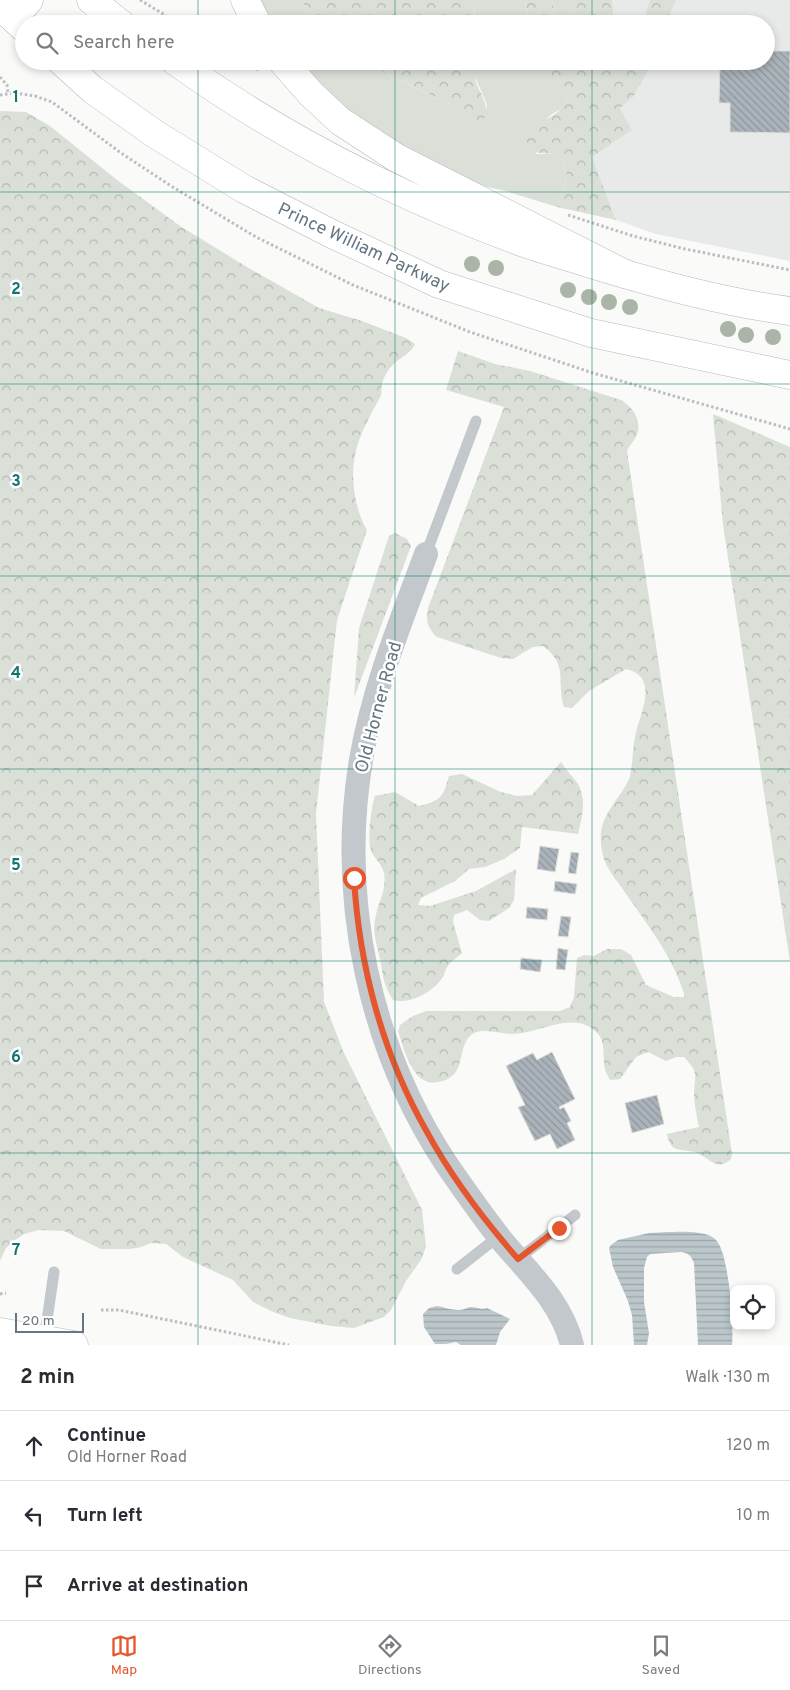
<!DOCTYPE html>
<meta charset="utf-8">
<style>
:root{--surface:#fff;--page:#f2f2f3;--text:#2b2b33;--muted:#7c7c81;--line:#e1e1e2;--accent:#e4572e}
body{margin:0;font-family:Overpass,sans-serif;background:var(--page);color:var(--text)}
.controls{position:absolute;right:15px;bottom:15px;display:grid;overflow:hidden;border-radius:10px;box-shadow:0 2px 8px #0003}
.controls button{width:45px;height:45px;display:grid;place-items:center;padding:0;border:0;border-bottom:1px solid var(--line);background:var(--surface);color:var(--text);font:25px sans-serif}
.scale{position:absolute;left:15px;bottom:12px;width:69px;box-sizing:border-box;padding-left:5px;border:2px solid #657683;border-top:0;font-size:14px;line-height:18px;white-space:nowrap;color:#657683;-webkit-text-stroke:4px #fff;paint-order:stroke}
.stop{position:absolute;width:15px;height:15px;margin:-11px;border:4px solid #e4572e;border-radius:50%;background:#fff}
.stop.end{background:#e4572e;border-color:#fff;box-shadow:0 1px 5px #0008}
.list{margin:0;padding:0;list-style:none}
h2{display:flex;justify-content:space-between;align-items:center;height:65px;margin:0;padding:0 20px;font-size:21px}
h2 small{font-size:16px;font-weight:400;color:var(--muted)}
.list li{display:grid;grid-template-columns:32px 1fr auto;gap:15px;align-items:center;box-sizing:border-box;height:70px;padding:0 20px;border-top:1px solid var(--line)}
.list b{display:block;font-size:19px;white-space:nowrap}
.list p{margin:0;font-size:16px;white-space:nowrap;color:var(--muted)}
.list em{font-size:16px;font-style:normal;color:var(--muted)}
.icon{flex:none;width:28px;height:28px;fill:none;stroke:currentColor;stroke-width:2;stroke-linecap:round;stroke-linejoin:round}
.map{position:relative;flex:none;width:790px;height:1345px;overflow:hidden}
.search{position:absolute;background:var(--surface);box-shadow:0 2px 8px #0003;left:15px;right:15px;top:15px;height:55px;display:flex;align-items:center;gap:12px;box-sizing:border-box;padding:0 18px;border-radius:28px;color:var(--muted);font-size:19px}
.sheet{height:275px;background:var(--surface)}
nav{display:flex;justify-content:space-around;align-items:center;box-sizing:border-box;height:70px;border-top:1px solid var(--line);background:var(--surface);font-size:14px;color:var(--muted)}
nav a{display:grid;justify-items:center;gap:2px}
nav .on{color:var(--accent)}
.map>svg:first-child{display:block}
.built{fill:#e8e9e9}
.grass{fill:#dadfd7}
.forest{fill:url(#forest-crowns)}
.water{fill:url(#water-rules)}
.building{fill:url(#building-back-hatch);stroke:#dcdcda}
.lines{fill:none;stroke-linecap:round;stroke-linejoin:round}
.secondary-casing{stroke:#b3babf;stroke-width:29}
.trunk-casing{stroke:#b4b9bd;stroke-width:29}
.motorway-casing{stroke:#b4b9bd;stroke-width:29}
.path{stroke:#bbbfc2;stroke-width:3;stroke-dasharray:2.5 2.5;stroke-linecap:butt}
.service{stroke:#c3c8cc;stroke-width:11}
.minor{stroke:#c3c8cc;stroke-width:24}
.secondary{stroke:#fff;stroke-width:28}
.trunk{stroke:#fff;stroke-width:28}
.motorway{stroke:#fff;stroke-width:28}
.tree{fill:#aab4a7}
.route{stroke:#e4572e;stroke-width:6}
.grid{fill:none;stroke:#0f766e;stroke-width:1;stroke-opacity:0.55}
.labels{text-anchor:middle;stroke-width:5;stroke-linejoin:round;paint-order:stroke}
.street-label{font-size:18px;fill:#657683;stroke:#fff}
.grid-label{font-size:16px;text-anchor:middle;font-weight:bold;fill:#0f766e;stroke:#fff;stroke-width:5;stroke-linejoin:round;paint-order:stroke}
</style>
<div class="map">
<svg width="790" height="1345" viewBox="0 0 790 1345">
<defs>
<pattern id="forest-crowns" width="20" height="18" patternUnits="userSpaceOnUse" patternTransform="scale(1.25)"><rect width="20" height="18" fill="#dadfd7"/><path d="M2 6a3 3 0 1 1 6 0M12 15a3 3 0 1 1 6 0" fill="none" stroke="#b4b9b4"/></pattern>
<pattern id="water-rules" width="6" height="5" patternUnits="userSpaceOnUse" patternTransform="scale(1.25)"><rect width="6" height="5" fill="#bbc7cb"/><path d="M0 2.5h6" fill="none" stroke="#9ca6aa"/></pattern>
<pattern id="building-back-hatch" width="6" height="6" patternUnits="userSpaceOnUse" patternTransform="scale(1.25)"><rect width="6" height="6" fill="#aab3b9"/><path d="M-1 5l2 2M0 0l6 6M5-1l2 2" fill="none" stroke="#8e969c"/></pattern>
</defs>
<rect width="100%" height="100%" fill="#fafaf8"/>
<path class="built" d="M612,0H790V261L656,234L616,220L592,157L632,130L617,102V61H766V24H615Z"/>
<path class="grass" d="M251,0H300L321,24H264Z
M474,0H525L529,24H475Z
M552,0H569L577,24H556Z
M289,61H370L386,74L444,101L476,121L487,108L486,102L474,75L475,61H530L538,73L564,90L567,97C564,113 553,110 547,119C542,127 539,144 536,154H554C575,167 563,189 557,207L506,191L473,184L379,139Z"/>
<path class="forest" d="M300,0H474L475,24H321Z
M525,0H552L556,24H529Z
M569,0H612L614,18L618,24H577Z
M650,0H676L665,24H643Z
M370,61H475C474,69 474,75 476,82C481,96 491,106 483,121H476L444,101L386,74Z
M530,61H653L633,97L620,108L632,130L592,157L616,220L557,207C563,189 575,167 554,154C540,153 529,154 523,140C526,136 529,131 533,128C545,118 564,114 567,97L563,90L538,73Z
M0,111L26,112L50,126L117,180L180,226L247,267L319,308L362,321L406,338L415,344C411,354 398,358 391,367C387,371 383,379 382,384C381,388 382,392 381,395C371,415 359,434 355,455C350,477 355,511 367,530L337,620L316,814L324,1002L344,1053L422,1210L426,1247L421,1260L406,1281L391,1310L384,1317L354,1328L331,1326L290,1318L271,1311L253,1302L233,1280L183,1257L166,1244L151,1243L141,1247L130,1249H101L64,1231L39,1230L24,1234L14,1241L6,1248L0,1261Z
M458,351L495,364L530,371L621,400C634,408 643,422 636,437C633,442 629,446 627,451L732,1154L731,1159C717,1172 711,1159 697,1153C690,1150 681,1151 674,1148C670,1145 668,1139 667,1134L699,1127C697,1116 694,1104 694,1094C695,1074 699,1073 684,1057H676L666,1061L648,1052L636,1057L620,1079L610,1080C607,1075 604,1069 604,1063C603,1052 605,1042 598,1034C575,1008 539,1034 512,1034C500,1034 486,1028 474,1033C461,1040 463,1059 457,1070C453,1077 446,1081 438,1082C413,1088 404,1049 398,1031L400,1025L413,1016L426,1011H560L570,1007L574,997L577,958L584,955L594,956L607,949H621L631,955L646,985L674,997H685C674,957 645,922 622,888C617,881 611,874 607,866C602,856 600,844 601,832C604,811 621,797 629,779C632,772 633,747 635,737C639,715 661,677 626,669L589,691L572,708L564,707C556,681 569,665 543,646L533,647L513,659L501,658L437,637C427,627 426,622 428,608L504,407L446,390Z
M713,414L790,447V962L723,525Z
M395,533L407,539L411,546L354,698L359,628L389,536Z
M561,762C566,770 573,777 578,784C587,801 582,817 578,834L522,827L520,848L504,859L485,867L469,869L455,881L421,898L418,905L430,906L476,891L516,869L514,900L509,908L489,921L480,920L467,910L454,915L453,922L462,953C458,957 451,961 448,966C445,969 445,973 443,977C433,992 410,1005 393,1000C385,988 383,978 381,964C378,947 371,932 376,915C379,901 387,888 384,873C382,864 373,857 371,850C367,837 371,809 375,796L395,792L419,806C441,800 443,798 449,776L462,774L501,792L517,796L532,795Z"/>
<path class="water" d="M649,1233C666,1233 702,1228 715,1239C729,1250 734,1326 732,1345H698L694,1263C691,1256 689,1253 681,1252L650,1254L647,1257L644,1268V1302L649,1333L647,1345H634L632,1315L628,1301L613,1267L609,1248L611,1245L618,1240Z
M437,1306C444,1307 451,1310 458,1310C463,1310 466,1308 470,1307C477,1307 481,1310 487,1308L510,1319L500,1332L496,1345H461L456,1342L446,1344H435L424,1327L423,1314L429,1308Z"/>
<path class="building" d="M766,51H790V133L730,132V103H719L720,61H766Z
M540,846L559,849L555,872L537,869Z
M571,852L579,853L576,874L568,873Z
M555,881L577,884L575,894L554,891Z
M527,907L548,909L547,920L526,918Z
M561,916L571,917L568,937L558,936Z
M558,948L568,950L565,970L556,969Z
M521,958L542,960L540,972L520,969Z
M552,1052L575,1099L559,1107L560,1109L564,1107L571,1121L567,1123L575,1140L557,1149L550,1134L535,1141L518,1107L525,1105L506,1066L533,1053L537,1060Z
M657,1095L664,1124L632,1133L625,1103Z"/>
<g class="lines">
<g class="secondary-casing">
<path id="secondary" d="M0,1332L74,1345"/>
</g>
<g class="trunk-casing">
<path id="trunk" d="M91,0L121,24
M0,6L24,28
M13,18L29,0
M61,61L93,90L155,134L244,189L332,234L439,284L591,333L790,375
M175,61C280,136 395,195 516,240C539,249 564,255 588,263C654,283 721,302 790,311"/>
</g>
<g class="motorway-casing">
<path id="motorway" d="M245,0L257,24
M282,61L311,94L340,121L395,157L625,274"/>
</g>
<path class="path" d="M140,0L180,24
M244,61L258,70
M0,77L7,85L8,93
M0,95L15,93L35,96L52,102L121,153L171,186L256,237L353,285L470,332L593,373L790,429
M568,215L633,236L685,249L790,270
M0,1294L6,1293
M101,1310H119L289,1345"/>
<path class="service" d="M426,554L476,421
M518,1259L575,1215
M457,1269L499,1236
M44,1341L54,1272"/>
<path class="minor" d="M426,554C401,621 373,689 361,760C338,898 369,1048 447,1165C465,1191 483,1217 503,1242C530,1274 562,1303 572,1345"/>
<use href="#secondary" class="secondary"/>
<use href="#trunk" class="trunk"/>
<use href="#motorway" class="motorway"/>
</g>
<g class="tree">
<circle cx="472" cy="264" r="8"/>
<circle cx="496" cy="268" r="8"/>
<circle cx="568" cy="290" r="8"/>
<circle cx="589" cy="297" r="8"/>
<circle cx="609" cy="302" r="8"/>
<circle cx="630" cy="307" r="8"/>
<circle cx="728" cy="329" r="8"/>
<circle cx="746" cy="335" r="8"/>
<circle cx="773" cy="337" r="8"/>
</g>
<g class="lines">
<path class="route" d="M354,878C359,966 383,1055 427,1132C452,1178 484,1220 518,1259L559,1228"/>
</g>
<path class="grid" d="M198,0V24M395,0V24M592,0V24M198,61V1345M395,61V1345M592,61V1345M0,192H790M0,384H790M0,576H790M0,769H790M0,961H790M0,1153H790"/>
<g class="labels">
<g class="street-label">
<text transform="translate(364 247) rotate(25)" y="6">Prince William Parkway</text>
<text transform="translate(378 707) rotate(-75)" y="6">Old Horner Road</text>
</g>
</g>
<g class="grid-label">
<text x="16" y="102">1</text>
<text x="16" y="294">2</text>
<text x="16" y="486">3</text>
<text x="16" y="678">4</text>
<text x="16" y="870">5</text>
<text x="16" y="1062">6</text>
<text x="16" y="1255">7</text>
</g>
</svg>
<div class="controls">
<button><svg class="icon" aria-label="locate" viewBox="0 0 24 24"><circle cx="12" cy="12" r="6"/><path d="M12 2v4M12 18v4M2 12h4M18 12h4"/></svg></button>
</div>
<div class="scale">20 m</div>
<div class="stop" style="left:354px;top:878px"></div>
<div class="stop end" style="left:559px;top:1228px"></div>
<div class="search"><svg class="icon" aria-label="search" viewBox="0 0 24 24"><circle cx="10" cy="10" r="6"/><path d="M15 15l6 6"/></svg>Search here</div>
</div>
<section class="sheet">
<h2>2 min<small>Walk · 130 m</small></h2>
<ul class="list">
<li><svg class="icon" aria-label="ahead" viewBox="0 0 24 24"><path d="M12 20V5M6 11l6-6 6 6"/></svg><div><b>Continue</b><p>Old Horner Road</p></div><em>120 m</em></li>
<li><svg class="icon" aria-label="left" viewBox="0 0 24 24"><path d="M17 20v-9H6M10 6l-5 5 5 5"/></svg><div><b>Turn left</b></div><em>10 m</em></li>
<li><svg class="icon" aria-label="arrive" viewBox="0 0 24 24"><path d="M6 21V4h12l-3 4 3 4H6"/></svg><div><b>Arrive at destination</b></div></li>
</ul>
</section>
<nav>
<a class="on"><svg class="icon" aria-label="map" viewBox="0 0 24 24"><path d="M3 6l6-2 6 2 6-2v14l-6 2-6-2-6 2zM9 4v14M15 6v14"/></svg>Map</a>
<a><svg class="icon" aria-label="directions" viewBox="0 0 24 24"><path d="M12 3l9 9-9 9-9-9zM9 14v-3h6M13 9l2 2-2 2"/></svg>Directions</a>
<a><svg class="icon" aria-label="saved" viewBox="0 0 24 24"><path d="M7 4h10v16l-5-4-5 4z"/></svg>Saved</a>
</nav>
